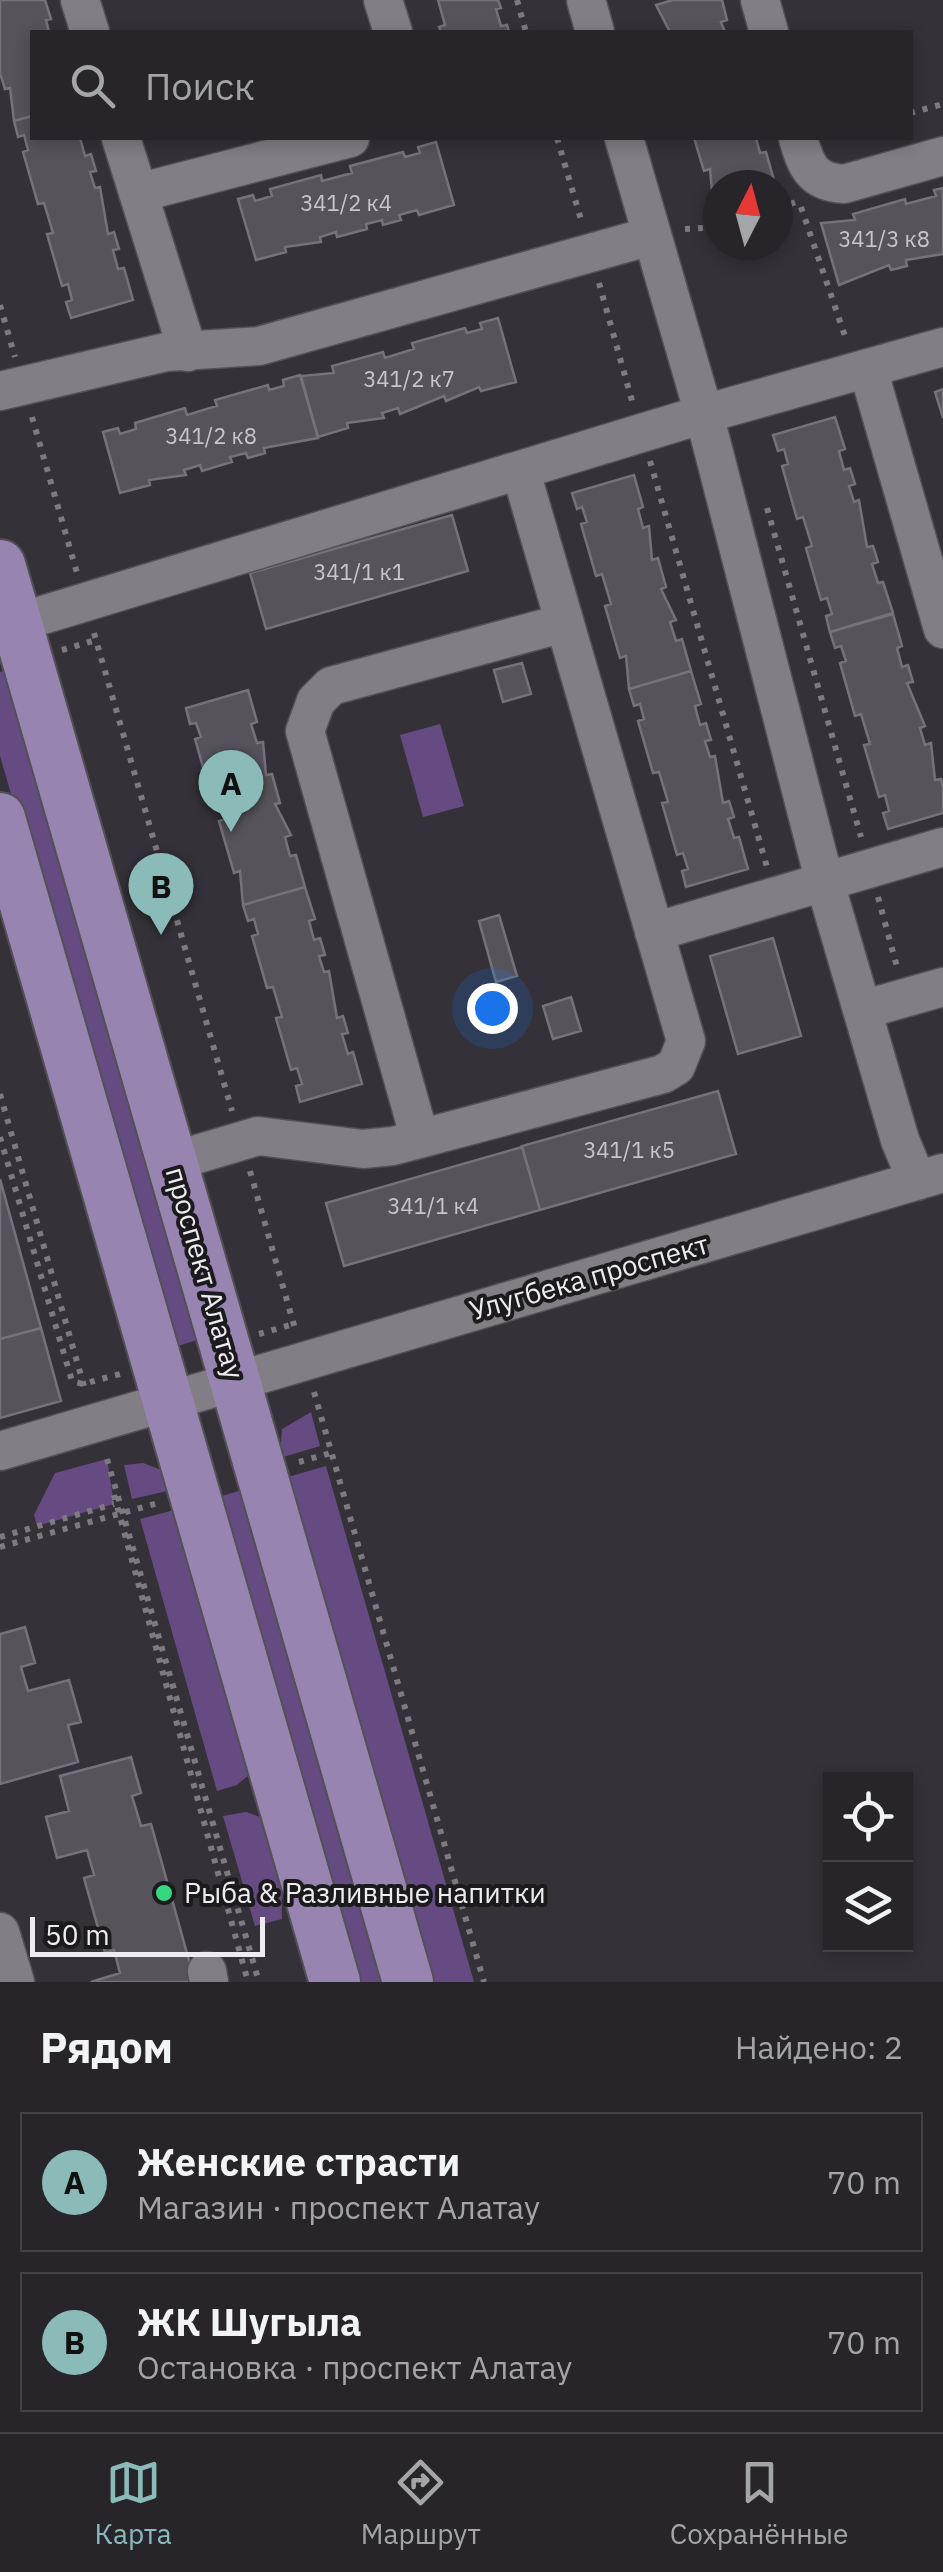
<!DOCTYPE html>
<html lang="ru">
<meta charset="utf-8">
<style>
:root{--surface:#27252a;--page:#333136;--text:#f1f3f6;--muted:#a4a5a8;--line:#434247;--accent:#8bbbb9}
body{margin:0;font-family:"IBM Plex Sans",sans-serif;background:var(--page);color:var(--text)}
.controls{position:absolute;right:30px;bottom:30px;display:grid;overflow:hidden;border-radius:0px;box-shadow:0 5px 15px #0003}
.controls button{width:90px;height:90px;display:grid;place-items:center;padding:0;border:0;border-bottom:2px solid var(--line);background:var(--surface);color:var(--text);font:50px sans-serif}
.compass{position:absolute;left:703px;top:170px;width:90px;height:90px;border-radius:50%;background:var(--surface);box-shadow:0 5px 15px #0003;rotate:6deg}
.scale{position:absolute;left:30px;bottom:25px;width:235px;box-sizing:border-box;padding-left:10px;border:5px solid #eeecf0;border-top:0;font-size:28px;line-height:35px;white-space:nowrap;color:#eeecf0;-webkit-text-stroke:8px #1b1a1d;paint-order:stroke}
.you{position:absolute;left:492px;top:1008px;width:35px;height:35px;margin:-25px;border:8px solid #fff;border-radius:50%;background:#1a73e8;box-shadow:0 0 0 15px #1a73e833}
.badge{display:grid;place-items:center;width:65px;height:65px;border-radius:50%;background:var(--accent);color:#111;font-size:32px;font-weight:700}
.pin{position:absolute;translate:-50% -82px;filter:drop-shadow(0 2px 5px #0008)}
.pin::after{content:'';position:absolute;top:52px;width:35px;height:30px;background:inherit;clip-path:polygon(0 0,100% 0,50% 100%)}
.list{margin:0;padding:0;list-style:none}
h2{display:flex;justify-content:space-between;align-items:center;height:130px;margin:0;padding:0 40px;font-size:42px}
h2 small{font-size:32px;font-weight:400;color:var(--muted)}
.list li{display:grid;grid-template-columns:65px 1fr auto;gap:30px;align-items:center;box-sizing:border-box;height:140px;margin:0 20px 20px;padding:0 20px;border:2px solid var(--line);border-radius:0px}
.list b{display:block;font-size:38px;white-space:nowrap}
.list p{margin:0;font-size:32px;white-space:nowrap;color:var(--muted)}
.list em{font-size:32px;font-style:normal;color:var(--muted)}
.icon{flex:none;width:55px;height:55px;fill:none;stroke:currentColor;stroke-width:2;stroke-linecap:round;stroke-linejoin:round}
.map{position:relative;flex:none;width:943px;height:1982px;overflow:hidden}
.search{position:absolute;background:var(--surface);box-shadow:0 5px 15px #0003;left:30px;right:30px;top:30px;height:110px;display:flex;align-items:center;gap:25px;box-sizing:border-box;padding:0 35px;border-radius:0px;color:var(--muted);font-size:38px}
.sheet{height:450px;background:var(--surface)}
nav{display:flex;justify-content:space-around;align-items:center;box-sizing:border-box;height:140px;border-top:2px solid var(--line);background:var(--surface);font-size:28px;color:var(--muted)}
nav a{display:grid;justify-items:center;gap:5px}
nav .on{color:var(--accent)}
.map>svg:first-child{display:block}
.green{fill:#654b82}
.building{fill:#56535a;stroke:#75727a;stroke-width:2.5}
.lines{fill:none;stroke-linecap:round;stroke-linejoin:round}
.minor-casing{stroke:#535055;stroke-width:41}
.major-casing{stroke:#535055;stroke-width:54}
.path{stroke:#7d7a80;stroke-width:6;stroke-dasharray:5 8;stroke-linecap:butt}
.minor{stroke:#817e85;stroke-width:38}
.major{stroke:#9884b0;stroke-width:50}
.poi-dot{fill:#34d881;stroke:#1b1a1d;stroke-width:4}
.labels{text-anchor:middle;stroke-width:8;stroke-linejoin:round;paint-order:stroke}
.number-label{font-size:22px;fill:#c8c6ca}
.street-label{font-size:28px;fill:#eeecf0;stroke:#1b1a1d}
.poi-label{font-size:28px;fill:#eeecf0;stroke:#1b1a1d;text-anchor:start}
</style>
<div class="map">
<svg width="943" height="1982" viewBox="0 0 943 1982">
<rect width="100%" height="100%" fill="#343138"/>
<path class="green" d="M11,669L207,1337L171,1348L0,756V672Z
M440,724L464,806L423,817L400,735Z
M311,1412L320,1446L280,1458L282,1429Z
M107,1459L114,1504L37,1526L34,1515L55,1473Z
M143,1463L164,1471L176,1489L132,1499L124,1465Z
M326,1466L474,1982H428L288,1477Z
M249,1488L392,1982H355L215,1498Z
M182,1508L250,1774L237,1785L217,1791L140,1519Z
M246,1812L266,1819L281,1855L282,1919L255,1926L223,1816Z"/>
<path class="building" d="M0,0H45L51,19L46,20L49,32H32V116L14,121L10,88L5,89L0,73Z
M438,0H498L501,8L496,9L501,26L507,25L509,32H441L439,27L445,25Z
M673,0H722L727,20L721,22L725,32H670L656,5Z
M32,116V138H80L85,156L91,154L96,171L90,172L95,188L100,187L108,234L114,232L119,249L113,250L118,269L124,268L133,300L71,318L66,302L72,300L68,284L62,286L47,234L53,233L44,203L38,204L23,152L28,150L24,135L18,137L14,121Z
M694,138H756L760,153L766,152L775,184L718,185V200L713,202L710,169L704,171Z
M436,142L454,205L419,215L417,210L399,215L401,220L383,225L382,220L366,224L367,229L337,237L336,232L320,237L321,242L285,247L286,252L256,260L238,199L253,195L255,201L272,196L270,189L321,175L322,181L352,173L350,166L403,152L405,157L420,153L418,147Z
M943,188V254L906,260L907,266L891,270L889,265L839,285L821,223L855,220L853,214L905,199L906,204L936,196L934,190Z
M498,318L516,382L481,391L479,387L446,401L444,396L400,414L398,408L382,413L384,418L347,423L348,428L318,437L301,376L334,373L332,366L383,352L385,358L414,349L412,343L465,328L467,333L482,329L480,323Z
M300,375L318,438L264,448L265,453L248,458L246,453L230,457L232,462L202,471L200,465L184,470L186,475L149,480L150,485L120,493L103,432L118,428L120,434L136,429L135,423L185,408L187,415L217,406L215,400L268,385L269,390L284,386L283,380Z
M943,389V418L935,392Z
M835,417L845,449L839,451L844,470L850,468L855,484L849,486L854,502L859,500L867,547L873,546L878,562L872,564L878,583L883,582L893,613L830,632L826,616L832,614L827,598L821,600L806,548L812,546L803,517L797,519L782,466L788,464L784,449L778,451L773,435Z
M634,475L643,507L638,509L643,528L649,526L652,560L658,558L666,587L661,589L676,620L670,622L676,641L682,639L691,671L629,689L626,656L620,658L605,606L611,604L602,574L596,576L581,524L587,522L582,507L577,509L572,493Z
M452,515L468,571L266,629L250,573Z
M893,614L902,646L897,648L902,667L908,665L913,682L907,683L925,726L920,728L925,745L931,743L935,780L941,779L943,787V813L888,829L883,813L889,811L885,795L879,797L864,745L870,744L861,714L855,716L840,663L846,661L841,646L835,648L830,632Z
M522,663L531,694L503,702L494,670Z
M691,671L701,704L695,706L700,725L706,723L711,740L705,741L710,757L715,756L723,803L729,801L734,817L728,819L734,838L739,837L748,869L686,887L682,871L688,869L683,853L677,855L662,803L668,802L659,772L653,773L638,721L644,719L640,704L634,706L629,689Z
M248,690L257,722L251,724L257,743L263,742L266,775L272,774L280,803L275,804L291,835L285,837L290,856L296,855L305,887L243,905L240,871L234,873L219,821L225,819L216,790L210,792L195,739L201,737L196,723L190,724L186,708Z
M305,887L315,919L309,921L314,940L320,938L325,955L319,956L324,972L329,971L337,1018L343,1016L348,1033L342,1034L348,1054L353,1052L362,1084L300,1102L296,1086L302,1084L297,1068L291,1070L276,1018L282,1017L273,987L267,988L252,936L258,934L254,919L248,921L243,905Z
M499,915L517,976L496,982L479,921Z
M773,938L801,1036L738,1054L710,956Z
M571,997L581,1031L553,1039L543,1006Z
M718,1091L736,1154L540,1210L522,1146Z
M522,1147L540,1210L344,1266L326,1203Z
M0,1179L41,1328L0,1339Z
M41,1328L61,1401L0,1418V1339Z
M25,1627L35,1663L21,1667L28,1691L69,1680L81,1722L68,1725L78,1762L0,1784V1634Z
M131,1757L141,1793L132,1796L141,1826L151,1824L195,1982H91L120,1973L114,1950L105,1953L84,1878L94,1875L87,1850L57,1858L46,1817L69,1811L60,1776Z"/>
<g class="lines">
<g class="minor-casing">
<path id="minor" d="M80,0L90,32
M383,0L393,32
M586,0L595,32
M760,0L769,32
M121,138L188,352
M624,138L704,414L825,883L900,1140L917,1181
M798,138C806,166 812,182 844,184L943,156
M138,193L350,138
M868,369L943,629
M0,391L166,352L259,346L651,236
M0,628L704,414L943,347
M654,932L943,847
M862,1010L943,987
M420,1139L305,731L316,701L331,686L564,623
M174,1161L258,1136L363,1149L393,1146L663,1074L676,1066L686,1041L521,472
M0,1451L943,1173
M0,1932L15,1982
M207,1971L209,1982"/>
</g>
<g class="major-casing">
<path id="major" d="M0,565L408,1982
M0,818L335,1982"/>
</g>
<path class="path" d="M517,0L526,32
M910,113L943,104
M557,138L582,223
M801,207L847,342
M778,208L796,202
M685,229L718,227
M599,283L632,401
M0,305L15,357
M32,417L77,573
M650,461L767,867
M767,508L861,837
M94,633L232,1111
M62,650L96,640
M878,897L897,967
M0,1094L84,1386
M0,1137L72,1381L83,1384L120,1374
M250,1171L296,1332
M259,1334L294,1324
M314,1392L484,1982
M107,1459L259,1982
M299,1462L331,1453
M114,1495L248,1982
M0,1537L114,1504
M0,1547L158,1503"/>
<use href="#minor" class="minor"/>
<use href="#major" class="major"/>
</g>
<circle class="poi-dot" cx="164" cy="1893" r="10"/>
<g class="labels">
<g class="number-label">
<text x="346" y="211">341/2 к4</text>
<text x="884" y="247">341/3 к8</text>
<text x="409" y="387">341/2 к7</text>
<text x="211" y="444">341/2 к8</text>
<text x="359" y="580">341/1 к1</text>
<text x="629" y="1158">341/1 к5</text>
<text x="433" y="1214">341/1 к4</text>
</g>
<g class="street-label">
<text transform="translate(205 1273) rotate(74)" y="10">проспект Алатау</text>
<text transform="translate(589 1277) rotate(-16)" y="10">Улугбека проспект</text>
</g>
<g class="poi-label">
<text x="184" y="1903">Рыба &amp; Разливные напитки</text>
</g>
</g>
</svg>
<div class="controls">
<button><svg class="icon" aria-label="locate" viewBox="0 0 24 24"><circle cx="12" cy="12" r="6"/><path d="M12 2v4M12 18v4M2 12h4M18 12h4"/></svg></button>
<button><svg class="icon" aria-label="layers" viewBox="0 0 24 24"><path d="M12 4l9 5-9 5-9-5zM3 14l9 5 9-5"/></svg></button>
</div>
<svg class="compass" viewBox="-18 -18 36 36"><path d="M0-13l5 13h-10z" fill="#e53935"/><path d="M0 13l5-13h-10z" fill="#a4a5a8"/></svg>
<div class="scale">50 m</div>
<div class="you"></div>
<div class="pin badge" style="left:231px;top:832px">A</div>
<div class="pin badge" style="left:161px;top:935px">B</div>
<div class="search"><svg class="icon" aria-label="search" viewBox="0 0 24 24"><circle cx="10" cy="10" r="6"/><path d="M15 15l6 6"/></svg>Поиск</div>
</div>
<section class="sheet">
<h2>Рядом<small>Найдено: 2</small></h2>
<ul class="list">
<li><span class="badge">A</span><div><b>Женские страсти</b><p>Магазин · проспект Алатау</p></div><em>70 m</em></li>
<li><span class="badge">B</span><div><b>ЖК Шугыла</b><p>Остановка · проспект Алатау</p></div><em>70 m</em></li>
</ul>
</section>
<nav>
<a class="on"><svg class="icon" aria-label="map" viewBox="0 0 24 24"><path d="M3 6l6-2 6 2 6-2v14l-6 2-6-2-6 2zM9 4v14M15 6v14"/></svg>Карта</a>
<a><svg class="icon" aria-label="directions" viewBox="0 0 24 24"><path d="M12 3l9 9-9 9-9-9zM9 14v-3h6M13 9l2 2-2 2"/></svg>Маршрут</a>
<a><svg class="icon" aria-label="saved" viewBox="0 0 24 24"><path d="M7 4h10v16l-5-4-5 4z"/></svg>Сохранённые</a>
</nav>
